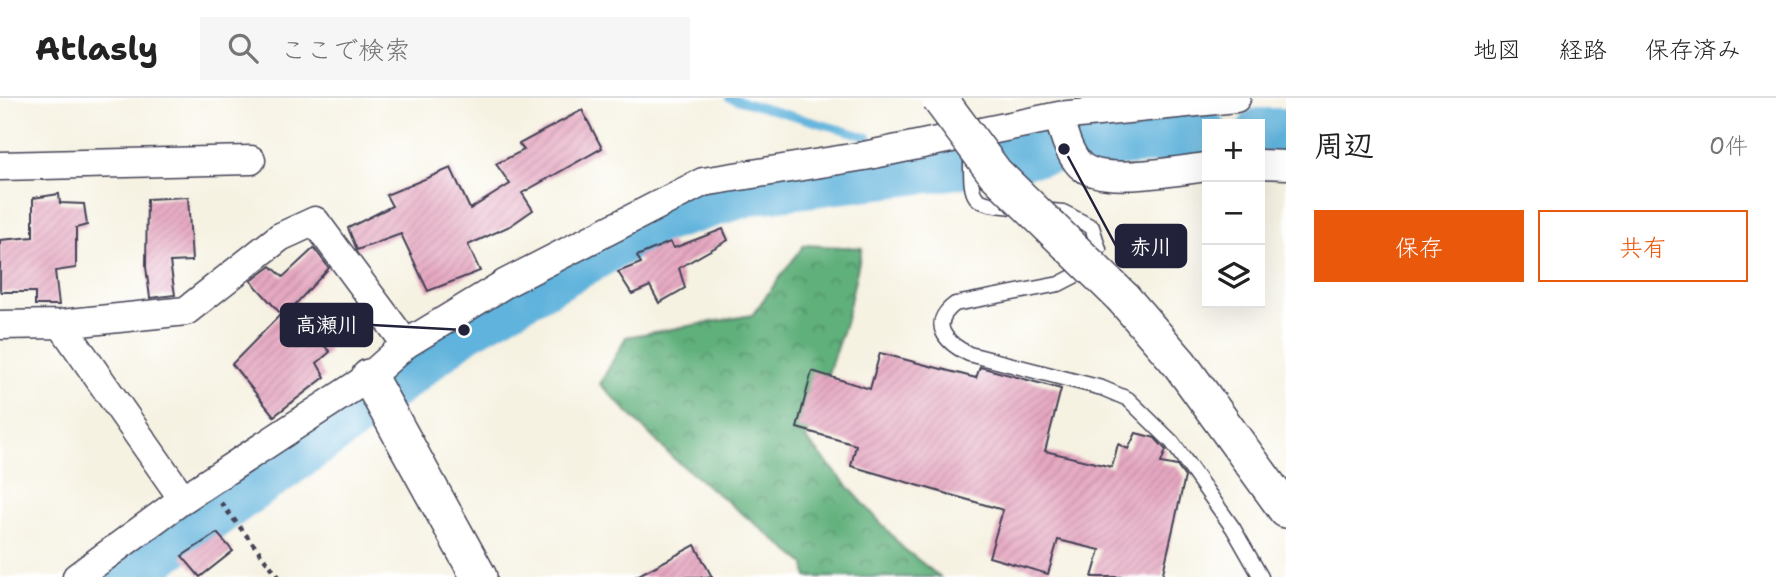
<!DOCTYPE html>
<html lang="ja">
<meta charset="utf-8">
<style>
:root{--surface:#fff;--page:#f6f6f6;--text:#222;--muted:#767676;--line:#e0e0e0;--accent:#ea580c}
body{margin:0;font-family:"Shantell Sans","Klee One",sans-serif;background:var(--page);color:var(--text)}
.controls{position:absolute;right:21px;top:21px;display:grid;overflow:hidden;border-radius:0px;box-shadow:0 7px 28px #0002}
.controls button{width:63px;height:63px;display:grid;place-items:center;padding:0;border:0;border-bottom:2px solid var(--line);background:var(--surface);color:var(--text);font:35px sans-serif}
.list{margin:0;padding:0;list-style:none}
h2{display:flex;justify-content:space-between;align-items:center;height:91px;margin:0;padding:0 28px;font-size:30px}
h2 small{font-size:23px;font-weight:400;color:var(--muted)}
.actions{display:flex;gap:14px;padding:21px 28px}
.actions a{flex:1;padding:16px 0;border:2px solid var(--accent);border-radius:0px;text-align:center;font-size:24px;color:var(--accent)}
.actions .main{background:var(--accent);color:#fff}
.icon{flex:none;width:38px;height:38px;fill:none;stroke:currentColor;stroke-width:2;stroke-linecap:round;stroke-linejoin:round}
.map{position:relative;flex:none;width:1286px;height:479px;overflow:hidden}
header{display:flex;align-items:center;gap:42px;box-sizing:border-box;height:98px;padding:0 35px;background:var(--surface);border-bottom:2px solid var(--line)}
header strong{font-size:33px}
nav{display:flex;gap:38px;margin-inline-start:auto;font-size:24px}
.search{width:490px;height:63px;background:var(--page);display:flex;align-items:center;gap:18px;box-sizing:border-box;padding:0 24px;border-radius:0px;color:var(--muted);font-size:26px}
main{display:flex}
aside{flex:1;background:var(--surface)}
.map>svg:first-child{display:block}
.forest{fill:url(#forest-crowns);stroke:#41695c;stroke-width:2}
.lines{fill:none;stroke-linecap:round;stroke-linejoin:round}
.stream{stroke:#61b3dc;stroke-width:8}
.river{stroke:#61b3dc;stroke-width:46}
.building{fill:url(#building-hatch)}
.service-casing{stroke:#424154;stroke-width:17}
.minor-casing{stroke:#424154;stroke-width:31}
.tertiary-casing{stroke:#424154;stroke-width:38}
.path{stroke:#424154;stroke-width:4.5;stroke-dasharray:5 5;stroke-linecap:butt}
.service{stroke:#fff;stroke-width:14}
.minor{stroke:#fff;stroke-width:28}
.tertiary{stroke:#fff;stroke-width:35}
.tertiary-bridge-casing{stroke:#424154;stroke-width:38;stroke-linecap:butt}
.tertiary-bridge{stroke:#fff;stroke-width:35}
.leader{fill:none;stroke:#22223b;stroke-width:2.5}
.callout-dot{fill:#22223b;stroke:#fff;stroke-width:2.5}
.callout{fill:#22223b;stroke:#22223b;stroke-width:2.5}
.callout-label{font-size:21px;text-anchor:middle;font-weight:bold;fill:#fff}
</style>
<header>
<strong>Atlasly</strong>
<div class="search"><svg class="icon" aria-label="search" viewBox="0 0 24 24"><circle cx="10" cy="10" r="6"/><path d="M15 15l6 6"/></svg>ここで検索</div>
<nav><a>地図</a><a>経路</a><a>保存済み</a></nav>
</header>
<main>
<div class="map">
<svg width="1286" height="479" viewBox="0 0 1286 479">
<defs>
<pattern id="forest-crowns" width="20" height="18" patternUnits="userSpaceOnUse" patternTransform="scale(1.75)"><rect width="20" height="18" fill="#60b07c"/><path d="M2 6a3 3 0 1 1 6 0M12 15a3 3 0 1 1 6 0" fill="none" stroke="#4f8f67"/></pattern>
<pattern id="building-hatch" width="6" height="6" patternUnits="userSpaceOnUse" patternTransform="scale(1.75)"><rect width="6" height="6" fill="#e5a7c0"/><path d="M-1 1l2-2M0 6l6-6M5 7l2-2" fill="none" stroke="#c48fa6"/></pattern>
</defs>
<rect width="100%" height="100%" fill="#fff"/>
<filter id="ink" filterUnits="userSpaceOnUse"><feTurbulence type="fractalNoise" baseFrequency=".0143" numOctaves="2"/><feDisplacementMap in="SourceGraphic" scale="14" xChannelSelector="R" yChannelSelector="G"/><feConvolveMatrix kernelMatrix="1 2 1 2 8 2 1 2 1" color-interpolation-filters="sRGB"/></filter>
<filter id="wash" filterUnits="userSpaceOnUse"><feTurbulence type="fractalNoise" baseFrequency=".00686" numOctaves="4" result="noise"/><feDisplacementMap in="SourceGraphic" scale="28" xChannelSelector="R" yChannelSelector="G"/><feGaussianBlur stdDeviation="1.57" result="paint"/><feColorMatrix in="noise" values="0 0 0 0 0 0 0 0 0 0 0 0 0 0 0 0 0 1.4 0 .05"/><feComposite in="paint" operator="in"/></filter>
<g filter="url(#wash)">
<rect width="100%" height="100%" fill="#f6f2e2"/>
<path class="forest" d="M804,147L862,150L846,222L806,341L903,450L940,479H807L805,466L673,360L600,286L626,239L752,217Z"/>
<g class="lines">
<path class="stream" d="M729,0L868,39
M905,60L930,72"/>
<path class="river" d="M1260,33H1286
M127,479L349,323L464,232L659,123L755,93L930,72L1064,51L1207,37"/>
</g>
<g id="blocks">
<path class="building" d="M582,12L602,50L522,95L533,112L510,128L468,147L480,173L428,193L401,136L357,152L348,130L392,108L386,97L451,70L470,111L510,86L496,66L524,52L519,46Z
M59,96L60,105L84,106L87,127L76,130V170L55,173L59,207H35V194H0V142L33,139V100Z
M188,99L192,163L170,164L175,197L150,200L146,169L147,101Z
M723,131L728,142L679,170L685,190L659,205L650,188L632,196L618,174L641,165L637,158L670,144L674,150Z
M314,150L329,170L291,211L330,254L317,265L325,279L274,318L232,266L281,216L251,183L271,168L283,179Z
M880,255L976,280L980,269L1061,291L1045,353L1112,369L1118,346L1128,351L1136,335L1155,340L1166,352L1161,365L1177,368L1185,379L1162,479H1092L1100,452L1058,442L1048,476L989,459L1003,412L851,368L856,347L797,330L812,273L870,291Z
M217,435L233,453L200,479L182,458Z
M695,447L712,479H635Z"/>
</g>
</g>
<g filter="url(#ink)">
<use href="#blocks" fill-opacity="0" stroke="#424154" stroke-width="2"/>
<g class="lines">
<g class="service-casing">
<path id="service" d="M971,54C971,107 969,104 1021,110
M1041,112L1063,114L1092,129L1099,151L1088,171L1059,186L955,206C928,226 946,245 969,256L1102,290L1128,301L1172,344L1233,430L1261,479"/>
</g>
<g class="minor-casing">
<path id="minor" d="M1059,18C1062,33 1069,56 1080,67C1101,88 1179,72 1207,69
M1260,66L1286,67
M0,68L251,62
M61,226L183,401
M0,227L61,226L186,213L280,139L315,123L406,246
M77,479L183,401L369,279L406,246L506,185L703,84L864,58L1059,18L1236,0"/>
</g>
<g class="tertiary-casing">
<path id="tertiary" d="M1123,200L1180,266L1286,412
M369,279L479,479"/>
</g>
<path class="path" d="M221,405L279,479"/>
<use href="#service" class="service"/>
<use href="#minor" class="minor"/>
<use href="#tertiary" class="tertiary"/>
<g class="tertiary-bridge-casing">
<path id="tertiary-bridge" d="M939,0L995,75L1123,200"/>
</g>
<use href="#tertiary-bridge" class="tertiary-bridge"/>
</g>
</g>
<path class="leader" d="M1064 51L1116 148M464 232L372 227"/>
<g class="callout-dot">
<circle cx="1064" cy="51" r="7"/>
<circle cx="464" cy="232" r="7"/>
</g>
<g class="callout">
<rect x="1116" y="127" width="70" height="42" rx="7"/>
<rect x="281" y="206" width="91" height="42" rx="7"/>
</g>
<g class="callout-label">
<text x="1151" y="156">赤川</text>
<text x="327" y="234">高瀬川</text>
</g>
</svg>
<div class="controls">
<button>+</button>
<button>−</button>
<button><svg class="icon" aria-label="layers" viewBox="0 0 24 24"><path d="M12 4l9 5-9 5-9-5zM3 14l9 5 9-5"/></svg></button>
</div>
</div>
<aside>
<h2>周辺<small>0件</small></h2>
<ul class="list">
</ul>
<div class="actions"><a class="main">保存</a><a>共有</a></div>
</aside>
</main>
